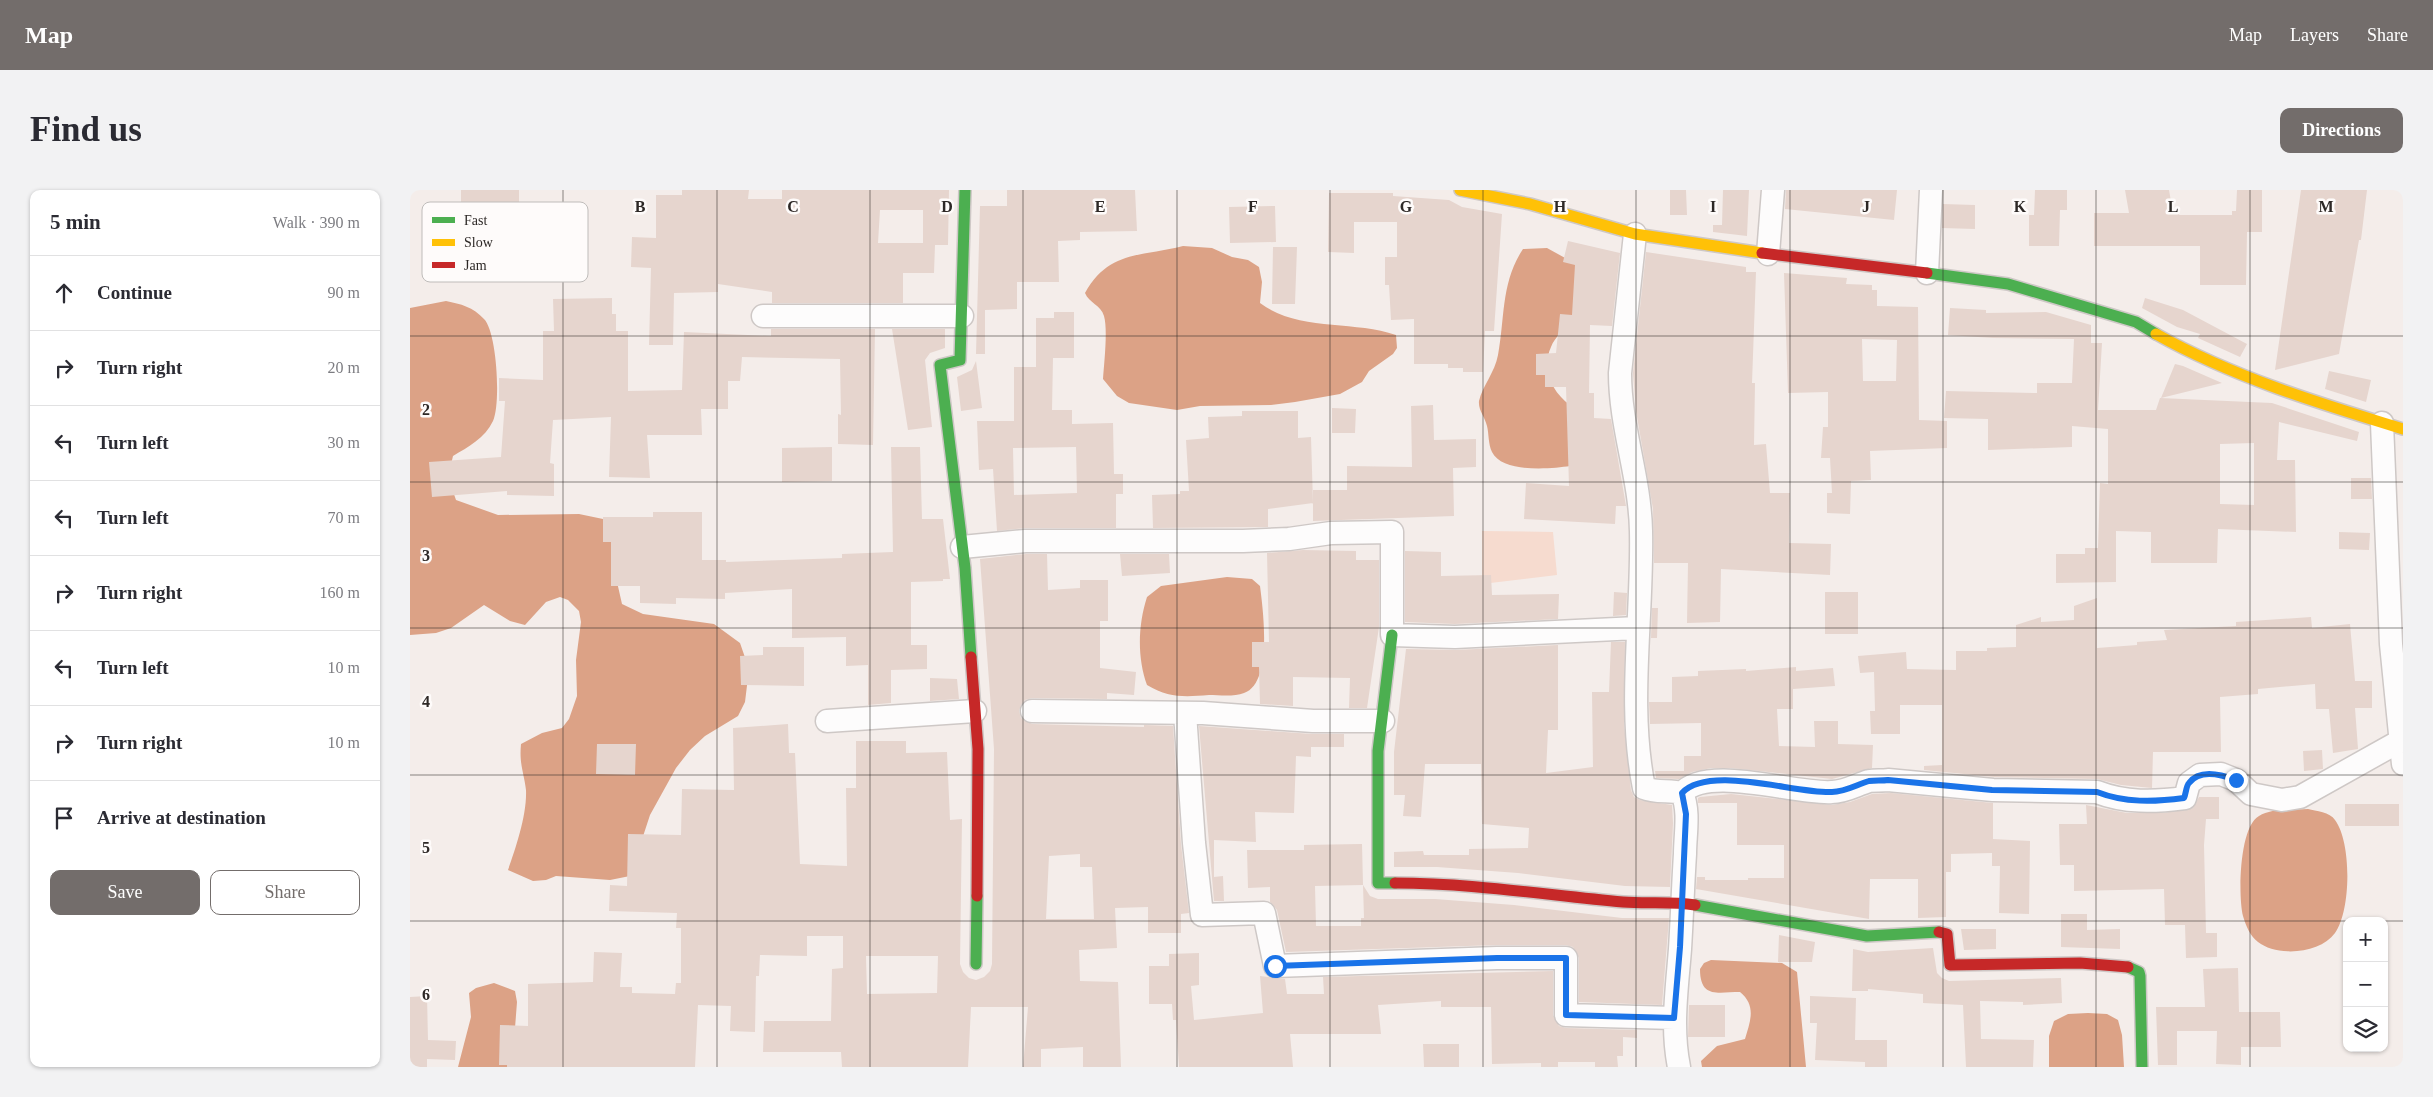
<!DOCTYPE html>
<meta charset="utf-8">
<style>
:root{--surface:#fff;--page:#f2f2f3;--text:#2b2b33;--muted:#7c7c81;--line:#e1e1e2;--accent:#736d6b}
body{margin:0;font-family:"Times New Roman",serif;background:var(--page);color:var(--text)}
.controls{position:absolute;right:15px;bottom:15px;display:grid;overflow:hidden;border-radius:10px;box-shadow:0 1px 4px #0004}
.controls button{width:45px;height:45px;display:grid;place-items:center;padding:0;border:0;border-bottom:1px solid var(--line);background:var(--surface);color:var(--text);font:25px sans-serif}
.stop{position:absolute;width:15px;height:15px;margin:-11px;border:4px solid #1a73e8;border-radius:50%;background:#fff}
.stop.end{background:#1a73e8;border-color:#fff;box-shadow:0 1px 5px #0008}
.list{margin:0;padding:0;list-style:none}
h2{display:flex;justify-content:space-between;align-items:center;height:65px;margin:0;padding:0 20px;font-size:21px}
h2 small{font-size:16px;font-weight:400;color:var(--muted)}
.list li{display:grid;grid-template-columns:32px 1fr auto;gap:15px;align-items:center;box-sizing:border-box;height:75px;padding:0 20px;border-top:1px solid var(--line)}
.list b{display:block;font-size:19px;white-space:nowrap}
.list em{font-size:16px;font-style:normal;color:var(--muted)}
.actions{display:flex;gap:10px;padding:15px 20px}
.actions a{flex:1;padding:11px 0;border:1px solid var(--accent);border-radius:10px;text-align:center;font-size:18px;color:var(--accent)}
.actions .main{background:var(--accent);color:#fff}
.icon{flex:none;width:28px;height:28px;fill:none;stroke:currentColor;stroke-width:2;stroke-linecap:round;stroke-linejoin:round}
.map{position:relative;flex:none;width:1993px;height:877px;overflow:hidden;border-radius:10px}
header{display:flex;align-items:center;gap:30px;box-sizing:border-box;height:70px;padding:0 25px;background:var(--accent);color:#fff}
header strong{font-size:24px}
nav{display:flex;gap:28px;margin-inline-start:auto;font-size:18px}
.intro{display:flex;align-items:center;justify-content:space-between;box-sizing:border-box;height:120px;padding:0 30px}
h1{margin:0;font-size:35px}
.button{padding:12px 22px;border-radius:10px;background:var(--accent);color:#fff;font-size:18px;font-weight:700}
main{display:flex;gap:30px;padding:0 30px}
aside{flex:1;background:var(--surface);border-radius:10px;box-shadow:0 1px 4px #0004}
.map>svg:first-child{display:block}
.green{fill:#f6dbcf}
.water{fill:#dca286}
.building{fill:#e6d5ce;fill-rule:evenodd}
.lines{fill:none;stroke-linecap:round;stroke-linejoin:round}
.street-casing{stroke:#cec8c6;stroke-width:25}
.fast-casing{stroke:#cec8c6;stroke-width:14}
.slow-casing{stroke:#cec8c6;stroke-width:14}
.jam-casing{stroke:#cec8c6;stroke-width:14}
.street{stroke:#fdfcfc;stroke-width:22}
.fast{stroke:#4caf50;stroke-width:11}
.slow{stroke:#ffc107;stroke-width:11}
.jam{stroke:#c62828;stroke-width:11}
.route{stroke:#1a73e8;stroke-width:6}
.grid{fill:none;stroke:#2d2826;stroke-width:1;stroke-opacity:0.55}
.key{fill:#fefbfa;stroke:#bfbcba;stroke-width:1}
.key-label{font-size:14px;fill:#2d2826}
.grid-label{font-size:16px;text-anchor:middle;font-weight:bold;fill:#2d2826;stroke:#fefbfa;stroke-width:5;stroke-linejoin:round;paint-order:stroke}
</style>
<header>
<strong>Map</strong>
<nav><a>Map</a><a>Layers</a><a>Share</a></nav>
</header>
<div class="intro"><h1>Find us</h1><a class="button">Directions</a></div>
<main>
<aside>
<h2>5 min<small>Walk · 390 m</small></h2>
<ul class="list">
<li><svg class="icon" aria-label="ahead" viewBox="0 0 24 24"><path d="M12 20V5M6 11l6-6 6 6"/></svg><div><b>Continue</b></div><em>90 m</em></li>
<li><svg class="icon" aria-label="right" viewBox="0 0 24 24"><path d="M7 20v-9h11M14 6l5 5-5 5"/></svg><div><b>Turn right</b></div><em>20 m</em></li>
<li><svg class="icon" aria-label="left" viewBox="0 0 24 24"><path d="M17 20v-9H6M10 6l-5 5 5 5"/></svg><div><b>Turn left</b></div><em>30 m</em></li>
<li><svg class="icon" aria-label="left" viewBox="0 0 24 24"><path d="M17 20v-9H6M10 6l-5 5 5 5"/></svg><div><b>Turn left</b></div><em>70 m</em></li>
<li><svg class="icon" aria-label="right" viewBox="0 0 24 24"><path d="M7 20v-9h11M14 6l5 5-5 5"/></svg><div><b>Turn right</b></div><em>160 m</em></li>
<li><svg class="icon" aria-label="left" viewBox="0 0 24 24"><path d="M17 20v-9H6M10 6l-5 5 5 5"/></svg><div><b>Turn left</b></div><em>10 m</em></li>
<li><svg class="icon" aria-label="right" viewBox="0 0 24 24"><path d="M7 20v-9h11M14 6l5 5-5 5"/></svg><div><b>Turn right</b></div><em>10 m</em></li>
<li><svg class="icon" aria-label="arrive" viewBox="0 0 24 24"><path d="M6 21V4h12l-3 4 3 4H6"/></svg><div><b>Arrive at destination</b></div></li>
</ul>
<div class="actions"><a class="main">Save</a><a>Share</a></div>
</aside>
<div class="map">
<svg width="1993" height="877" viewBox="0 0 1993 877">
<rect width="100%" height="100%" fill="#f4edea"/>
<path class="green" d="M1072,341L1143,342L1147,385L1072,394Z"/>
<path class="water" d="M773,56L802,58L822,67L838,70L849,77L852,92L850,113C888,142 943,130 986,145L987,158L983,164L959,181L952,192L930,204L885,212L861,215L790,216L767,220L719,213L707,206L693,189C694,174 698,140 694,126C691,115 679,113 675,103C699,60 731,67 773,56Z
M1137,58L1166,74C1165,87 1167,118 1161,129C1156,139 1145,146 1141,157C1131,179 1142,202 1160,215V276C1140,279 1092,283 1082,262C1078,254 1079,244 1077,236C1075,227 1068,220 1069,211C1072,197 1085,182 1088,165C1095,127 1091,92 1113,59Z
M36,111C51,114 63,117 74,129C87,142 91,214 83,231C75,248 58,257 43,266L38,287L46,310L88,325L169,324L193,329L207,356V392L212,414L233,424L304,434L330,453L339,479L335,512L328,526L295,546L280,560L266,578L240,625L220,686L200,690L146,686L136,690L123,691L98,680C106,657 117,625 116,600C114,583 109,574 111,554L132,543L152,538L159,529L167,506L166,470L171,432L169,421L158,410L150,407L136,412L115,435L100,431L74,415L41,438L26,443L0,445V118Z
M817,387L842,389L850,396C853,420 863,493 834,503C824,507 809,505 799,505C774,507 759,508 737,495C727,467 728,435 737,407L751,396Z
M1898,619C1906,621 1920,622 1925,630C1942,653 1941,721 1925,743C1910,764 1867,767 1848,752C1840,746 1836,736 1833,726C1828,706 1829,637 1849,626C1862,618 1884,620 1898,619Z
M1301,770L1372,773L1387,782L1396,877H1292L1291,871L1307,856L1335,849C1340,832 1347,816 1330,802C1308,802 1290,809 1290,779L1294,773Z
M84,793L105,801L107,812L102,877H48L61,827L59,803L66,798Z
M1678,823L1697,824L1708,830L1712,845L1714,877H1639V846L1644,831L1658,824Z"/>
<path class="building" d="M51,0H109V43L51,42Z
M272,0H339L338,9H372V0H539L538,55H525L524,83H493V113H362V102L308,94V102L264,103L263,155H239L241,78L221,77L222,47L246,48V5H272ZM470,20H513V53H468Z
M597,0H725L727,41L670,42V50L648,51L649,92H607V119L575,120V164H566L570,16H597Z
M1260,0H1276L1277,25H1260Z
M1313,0H1339L1337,46L1303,42V35H1312Z
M1376,0H1487L1484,30L1375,19Z
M1625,0H1657V20H1650L1649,56H1619V25H1624Z
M1715,0H1759L1763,23H1769V25H1822V21H1826L1827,0H1852V42H1837L1836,95H1790V56H1684V23H1719Z
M1891,0H1957L1951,50H1949L1929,164L1865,180Z
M919,3H983V6L1039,10L1052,17L1092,24L1084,141H1075L1073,182H1053V178H1038V174H1004V129L981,130L979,95H975V67H987V32H944V63L918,62Z
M1533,14L1565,15V39L1532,38Z
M865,16L866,52L820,53L819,17Z
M1158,51L1210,63L1202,136L1180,135L1179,203H1184V228L1201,229L1216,316H1206L1205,334L1114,329L1116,293L1159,296L1156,197H1135V185H1126V164L1146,163L1150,124L1162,125L1165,75L1153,72Z
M863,57H887L885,114H862Z
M1236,62L1336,77V82H1346L1342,193H1345L1344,255L1356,254L1360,303H1380L1379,353L1421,354L1420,385L1311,379L1310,432L1277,433L1278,373H1244L1243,319L1226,221L1223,183Z
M1374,83L1437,88L1436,94L1462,95V100H1467V116L1508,117L1509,230L1537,231V258L1460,261L1461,290L1441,291L1440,324L1417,323V303H1422L1420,268H1411L1413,237H1418V202L1378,203ZM1452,149L1487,150L1486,191H1453Z
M202,108V124H206V141H218V201L272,200L274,142L361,146V139H465L463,255L428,254V224L431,225L430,169L332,167L330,191H318V219H291L292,245H237L240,288L199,287L201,227L143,230L140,273L144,274V306L97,305V301L22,307L19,272L91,267L95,211H89V188L133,190V141H144L143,109Z
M1735,108L1773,120L1837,154L1830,167L1788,148L1790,144L1767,137L1732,118Z
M1540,118L1576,120V123L1636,122L1681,135V153H1692L1688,220H1746L1750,208L1862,213L1949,242L1947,251L1869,232L1867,270H1885L1886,342L1808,339L1807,373H1741V342L1706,341V392L1646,393V364H1675V358H1688L1690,293L1698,294V239L1662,236V257L1578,260V229L1534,228L1536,201L1627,203V193H1662L1664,149L1583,148L1538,145ZM1844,253V315L1810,314V254Z
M644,122H664V168H643L642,220H662V234L703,233L704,284H713V304H706V338H615L587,341L583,279L569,280L567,231H604V177H626V128H644ZM666,257L667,303L604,305L603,258Z
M482,139H535V158L520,163L515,170L522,237L498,240Z
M566,171L572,218L551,221L547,187L562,180Z
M1765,174L1773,176L1812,193L1751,208Z
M1919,181L1961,190L1956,212L1915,199Z
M1023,215L1024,250L1066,249V277L1043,278L1044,326L903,331V300H937V276L1002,277L1001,216Z
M922,218L946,219L945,243H922Z
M832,221H888V248L901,247L903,313L858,319V337L743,338L742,305L770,304V301H779L776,250L799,248L798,227L832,226Z
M422,257V291L372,292V258Z
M481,257H510L512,329H533L540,389H533V391L501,392V455H517V479L481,480V513L458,515V475L436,476V447L382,448V399L315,403V409L266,408V414L230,413V396H201V352H193V327H243V322H292V370H316V372L432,368V364L483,362Z
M1941,288H1961L1962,309H1941Z
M1929,342L1960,343L1959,360L1929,359Z
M893,360L946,361V370H969V437L957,518H939L940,488L883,487V516L850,514L849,477H842V452H859L857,363Z
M995,361L1031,362V386L1081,385L1082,405L1149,404L1148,429L1045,434L995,432Z
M616,364H637L638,400L670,398V390H698V431H690V478L726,482L724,505L697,503V509L622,508L615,510L611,515L609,521L611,528L622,534L734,537V535L763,536L771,654L779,723L771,724V743H738V717L705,718L707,758L669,760L670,791L708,792L711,877H673V857L631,859V877H613L618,817H561L558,877H432L431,862H353L354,831H421L422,779L433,778V746H397V766L350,765L349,786H346L345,842L320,841L321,816L288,815L285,877H97V875H89L90,835L118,836V794L183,792L184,762L212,763L210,797H222V803L265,804L266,793H271V738H266L267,723L199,721L200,695L217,696L218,644L271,645L272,599L324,600L323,538L378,534L379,563H385L390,674L437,676L436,598H446V551H496V563L537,562L540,630L552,629L550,774L553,782L559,788L566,790L574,787L580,781L582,774L584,559L570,369ZM670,664V677H682L684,729H636L639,666ZM456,766H528L527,803L457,804Z
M710,364H759L760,383L712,386Z
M1204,402L1217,403L1216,425L1203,426Z
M1415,402H1448V444H1415Z
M1687,408V458L1727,455V452L1757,450L1754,440L1826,436V432L1901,427L1902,438L1940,434L1945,491H1962V518H1945L1948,559L1923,563L1919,519H1906L1905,494L1848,499V504L1810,507L1811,562H1743L1742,598L1711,595L1687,589L1584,587L1514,580V576L1532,575V515H1490V544H1461L1460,521H1465L1464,482L1450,483L1448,466L1496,462L1497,479L1546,480V461H1577V458L1606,457V435L1631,427V432L1664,430V416Z
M1242,418H1248L1247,448H1241Z
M1201,452H1215L1214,534L1221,600L1224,607L1230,610L1262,615L1263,633L1260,697L1215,696L1108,683L1027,677H984V662L1013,661L1014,665H1059V659L1118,658L1119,638L1072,634L1071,574H1015L1011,627L993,626L995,605H984V562L996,459L1046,460L1148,455V540H1138L1136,583L1183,577L1182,502H1199Z
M353,457H394V496L331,495L330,466L353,465Z
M1386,477V481L1423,478L1425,496L1383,499V519H1367L1369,556L1405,557L1404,531H1428V554L1463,555L1462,578L1422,589L1321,578H1301L1282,582L1269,589L1246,588L1245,581H1274V566H1291V533L1240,534L1239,512H1262V487L1288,486V481L1336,479V481Z
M520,488L547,489L549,509L520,511Z
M789,536L902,544H934V557H901V567L886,566L884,623L845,622L846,652L804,650V687L813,686L814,711H804Z
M187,554H226L225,585L186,584Z
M1912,560L1913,579L1894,581L1893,561Z
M1481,603L1583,613V649L1620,651L1619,724L1589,723L1590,676H1582V663L1541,664V682H1536V727L1508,728V689H1460L1459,729L1286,699L1287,687H1295V690H1338V688H1374V655H1327V613H1288V608L1290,607L1321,604L1422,615L1440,612L1462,604Z
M1789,607H1809V629H1796L1794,655L1796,743H1807V767L1776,768L1775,735H1755L1754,699L1664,701V675H1650L1649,634H1677L1676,615L1717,623H1753L1783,618Z
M1935,614H1989V636H1935Z
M950,654H952L953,695L905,696L906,736H951V728H954L953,695L960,706L968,709H1025L1104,715L1212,728H1259L1252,815L1169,812V768L1163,757L1156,755H1087L876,762L867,720L860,712V697L838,698L837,660H894V655Z
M1651,724H1677V740L1710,739V759L1651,757Z
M1551,739H1586V759L1554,760Z
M1369,745L1405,752L1402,772H1368Z
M1523,758L1527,783L1532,788L1539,791L1651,788L1652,813L1613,815V812L1570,811L1571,849L1624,850L1623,877H1556L1553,815L1513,813V804L1458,799V801H1442L1443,759L1458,762Z
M789,763V795L781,796L784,830L853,823L850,786L875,789L877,804H914L913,787L1143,781V825L1149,836L1156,838L1227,840V848L1213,847V866H1207L1208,877H1185V872H1148V877H1131V873L1082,874L1081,817H1031V811L968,815L971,844H880L883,877H769L766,830H763L762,814H739V776H759V764Z
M1828,778L1829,822H1870L1871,857H1831V875L1806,874L1807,841H1767V875H1748L1746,817H1795L1793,779Z
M17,806L18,850L46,851L45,870L17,869V877H0V807Z
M1400,806L1446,808L1445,850H1477V877H1455V872L1405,870L1407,833H1400Z
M1279,815H1315V847H1278Z
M1013,854H1049V877H1014Z"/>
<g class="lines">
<g class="street-casing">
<path id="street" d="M1225,44L1210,183C1210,237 1230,287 1231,341C1233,427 1217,513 1234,598C1246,603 1259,600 1272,603C1280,621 1275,645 1275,664C1273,695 1272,727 1270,759C1267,799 1261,837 1269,877
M1358,64L1363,0
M1517,83L1521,0
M353,126H552
M1972,233L1981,454L1993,574
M552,357L615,351H833L879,349L921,343L982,342V445L1045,447L1227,438
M622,521L793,523L903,531H973
M775,523L784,653L792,725L854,723L865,776L1087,768H1156V825L1264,828
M417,531L565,521
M1272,603C1298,574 1386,605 1422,602C1435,602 1446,595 1459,591C1465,590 1472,591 1478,590L1583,600L1687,602C1715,613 1744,612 1775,608L1779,593L1790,585L1811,584L1826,590L1841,604L1872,610L1890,607L1990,551"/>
</g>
<g class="fast-casing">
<path id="fast" d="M555,0L550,170L530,175L555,378L561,467
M1517,83L1598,94L1726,132L1746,144
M982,445L968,561V693H985
M1285,715L1457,746L1529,742
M566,774L567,706
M1718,777L1729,782L1730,786L1732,877"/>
</g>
<g class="slow-casing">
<path id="slow" d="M1050,0L1120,14L1225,44L1352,63
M1746,144C1823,187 1908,213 1993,239"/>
</g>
<g class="jam-casing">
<path id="jam" d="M1352,63L1517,83
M561,467L568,559L567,706
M985,693C1062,693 1136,705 1213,712C1237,714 1261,711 1285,715
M1529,742L1537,744L1540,775L1670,773L1718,777"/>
</g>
<use href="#street" class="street"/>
<use href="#fast" class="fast"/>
<use href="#slow" class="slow"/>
<use href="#jam" class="jam"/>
</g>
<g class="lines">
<path class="route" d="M865,776L1087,768H1156V825L1264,828L1270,757L1276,624L1272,603C1299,574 1386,604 1422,602C1435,602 1446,595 1459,591C1465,590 1472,591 1478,590L1582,600L1687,602C1715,613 1744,612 1774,608C1776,604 1776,596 1779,593C1790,578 1813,585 1826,590"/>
</g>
<path class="grid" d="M153,0V877M307,0V877M460,0V877M613,0V877M767,0V877M920,0V877M1073,0V877M1226,0V877M1380,0V877M1533,0V877M1686,0V877M1840,0V877M0,146H1993M0,292H1993M0,438H1993M0,585H1993M0,731H1937M1974,731H1993"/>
<rect x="12" y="12" width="166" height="80" rx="8" class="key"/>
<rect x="22" y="27" width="23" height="6" fill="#4caf50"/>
<rect x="22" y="49" width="23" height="7" fill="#ffc107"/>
<rect x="22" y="72" width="23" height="6" fill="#c62828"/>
<g class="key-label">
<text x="54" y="35">Fast</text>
<text x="54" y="57">Slow</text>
<text x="54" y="80">Jam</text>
</g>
<g class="grid-label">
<text x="230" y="22">B</text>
<text x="383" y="22">C</text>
<text x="537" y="22">D</text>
<text x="690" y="22">E</text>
<text x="843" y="22">F</text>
<text x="996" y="22">G</text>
<text x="1150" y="22">H</text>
<text x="1303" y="22">I</text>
<text x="1456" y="22">J</text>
<text x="1610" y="22">K</text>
<text x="1763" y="22">L</text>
<text x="1916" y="22">M</text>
<text x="16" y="225">2</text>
<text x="16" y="371">3</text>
<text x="16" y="517">4</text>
<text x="16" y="663">5</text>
<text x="16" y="810">6</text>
</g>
</svg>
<div class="controls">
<button>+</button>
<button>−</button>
<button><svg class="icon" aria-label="layers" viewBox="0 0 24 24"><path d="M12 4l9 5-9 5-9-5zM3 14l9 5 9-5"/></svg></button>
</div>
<div class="stop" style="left:865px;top:776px"></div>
<div class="stop end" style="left:1826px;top:590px"></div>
</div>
</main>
